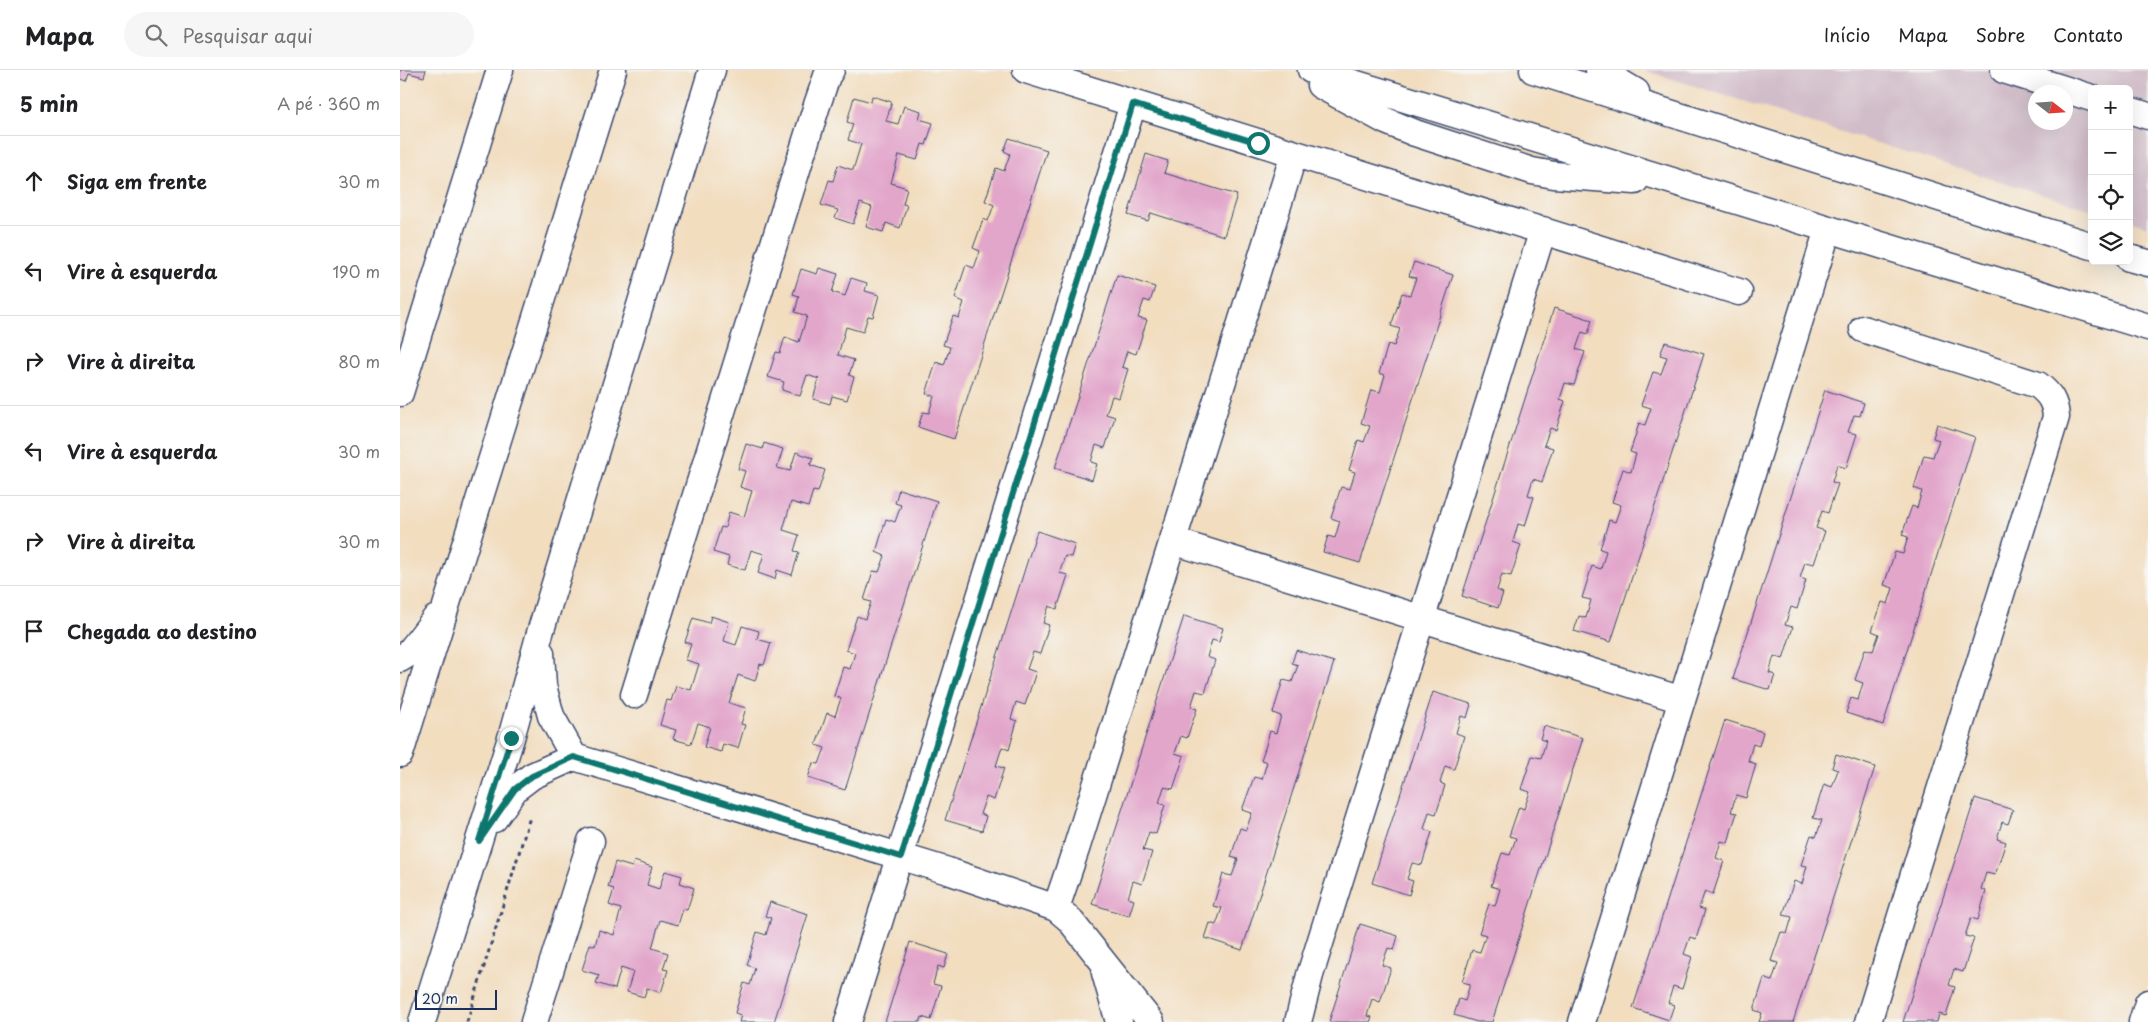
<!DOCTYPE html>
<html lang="pt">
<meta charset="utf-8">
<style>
:root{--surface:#fff;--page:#f6f6f6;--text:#202124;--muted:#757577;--line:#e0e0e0}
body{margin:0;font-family:"Playpen Sans",sans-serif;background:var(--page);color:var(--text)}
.controls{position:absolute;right:15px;top:15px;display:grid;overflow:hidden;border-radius:8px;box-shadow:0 5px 20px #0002}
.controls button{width:45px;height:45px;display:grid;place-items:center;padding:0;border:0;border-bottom:1px solid var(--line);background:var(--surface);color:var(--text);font:25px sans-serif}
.compass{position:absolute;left:1628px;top:15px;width:45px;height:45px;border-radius:50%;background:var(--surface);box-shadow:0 5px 20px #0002;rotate:107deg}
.scale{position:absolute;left:15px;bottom:12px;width:82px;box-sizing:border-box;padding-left:5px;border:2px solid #1b2f5e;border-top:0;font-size:14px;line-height:18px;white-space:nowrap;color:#1b2f5e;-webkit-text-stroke:4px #f6f6f2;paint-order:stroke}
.stop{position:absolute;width:15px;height:15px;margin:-11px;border:4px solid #0f766e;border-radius:50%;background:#fff}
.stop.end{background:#0f766e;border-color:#fff;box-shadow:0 1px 5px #0008}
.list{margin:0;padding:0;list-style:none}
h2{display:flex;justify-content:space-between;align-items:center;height:65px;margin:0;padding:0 20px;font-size:21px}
h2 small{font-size:16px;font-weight:400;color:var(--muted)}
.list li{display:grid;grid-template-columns:32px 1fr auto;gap:15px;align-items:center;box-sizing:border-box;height:90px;padding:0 20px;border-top:1px solid var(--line)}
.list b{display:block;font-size:19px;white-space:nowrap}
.list em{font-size:16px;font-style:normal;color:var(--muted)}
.icon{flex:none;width:28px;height:28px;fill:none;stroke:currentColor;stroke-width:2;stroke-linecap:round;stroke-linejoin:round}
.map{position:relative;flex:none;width:1748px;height:952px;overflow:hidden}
header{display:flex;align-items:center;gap:30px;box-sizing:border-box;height:70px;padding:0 25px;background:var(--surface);border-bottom:1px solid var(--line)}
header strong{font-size:24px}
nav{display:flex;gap:28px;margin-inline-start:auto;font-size:18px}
.search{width:350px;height:45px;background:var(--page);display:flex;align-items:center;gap:12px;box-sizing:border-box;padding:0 18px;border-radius:28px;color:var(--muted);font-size:19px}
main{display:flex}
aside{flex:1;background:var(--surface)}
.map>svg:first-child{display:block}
.industrial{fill:#d1bdc9;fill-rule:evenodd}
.building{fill:#e2a6cb}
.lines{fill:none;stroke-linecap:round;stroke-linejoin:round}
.minor-casing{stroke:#3b496d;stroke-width:29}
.path{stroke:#3b496d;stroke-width:3;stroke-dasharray:4 4;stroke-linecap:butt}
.minor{stroke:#fff;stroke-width:26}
.route{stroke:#0f766e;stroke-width:6}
</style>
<header>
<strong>Mapa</strong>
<div class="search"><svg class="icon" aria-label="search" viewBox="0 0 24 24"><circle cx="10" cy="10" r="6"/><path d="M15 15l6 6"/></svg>Pesquisar aqui</div>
<nav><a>Início</a><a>Mapa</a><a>Sobre</a><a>Contato</a></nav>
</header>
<main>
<aside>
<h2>5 min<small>A pé · 360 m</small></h2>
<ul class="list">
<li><svg class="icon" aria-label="ahead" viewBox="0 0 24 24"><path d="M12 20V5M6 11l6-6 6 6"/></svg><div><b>Siga em frente</b></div><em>30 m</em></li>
<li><svg class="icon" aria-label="left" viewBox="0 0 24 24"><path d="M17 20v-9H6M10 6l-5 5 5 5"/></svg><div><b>Vire à esquerda</b></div><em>190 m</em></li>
<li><svg class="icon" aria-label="right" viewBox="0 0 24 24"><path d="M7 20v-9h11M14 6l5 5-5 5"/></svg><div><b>Vire à direita</b></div><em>80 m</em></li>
<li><svg class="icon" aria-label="left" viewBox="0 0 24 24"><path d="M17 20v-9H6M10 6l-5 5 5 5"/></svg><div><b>Vire à esquerda</b></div><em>30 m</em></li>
<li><svg class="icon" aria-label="right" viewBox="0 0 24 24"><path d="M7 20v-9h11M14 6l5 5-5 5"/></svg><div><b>Vire à direita</b></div><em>30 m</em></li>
<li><svg class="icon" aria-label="arrive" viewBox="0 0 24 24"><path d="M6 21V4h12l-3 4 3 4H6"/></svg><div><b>Chegada ao destino</b></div></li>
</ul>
</aside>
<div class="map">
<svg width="1748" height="952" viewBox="0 0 1748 952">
<rect width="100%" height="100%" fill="#f6f6f2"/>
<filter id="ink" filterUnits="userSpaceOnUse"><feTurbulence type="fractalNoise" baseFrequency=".02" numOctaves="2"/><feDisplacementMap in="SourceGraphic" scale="10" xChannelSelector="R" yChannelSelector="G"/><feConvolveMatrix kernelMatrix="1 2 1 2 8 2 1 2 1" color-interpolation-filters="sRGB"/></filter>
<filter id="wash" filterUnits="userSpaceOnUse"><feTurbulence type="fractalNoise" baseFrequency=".0096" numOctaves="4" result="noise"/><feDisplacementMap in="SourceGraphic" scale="20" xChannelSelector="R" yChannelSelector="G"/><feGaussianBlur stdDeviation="1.12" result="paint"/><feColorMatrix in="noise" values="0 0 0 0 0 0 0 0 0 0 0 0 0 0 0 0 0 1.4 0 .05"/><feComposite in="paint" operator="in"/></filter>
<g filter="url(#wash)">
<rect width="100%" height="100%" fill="#f2ddbf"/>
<path class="industrial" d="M1243,0H1748V157L1729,151V19H1692V140ZM1636,22H1666V52H1636Z"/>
<g id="blocks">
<path class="building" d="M0,0H26L24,7L9,3L6,11L0,9Z
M472,26L492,32L486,51L498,54L504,36L521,41L519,49L533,53L526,75L522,74L517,90L499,85L491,113L507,118L503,134L507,135L500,158L486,153L483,162L466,157L472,137L460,133L453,154L435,148L438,140L421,135L429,110L433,111L438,95L453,100L461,74L448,70L453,54L447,52L454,27L471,32Z
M609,68L647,80L554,369L518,357L523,342L529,343L534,326L526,324L536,292L544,295L550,277L543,275L553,246L559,248L564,232L555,228L566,195L574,198L580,181L573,178L578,164L583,149L588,151L594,135L585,131L596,98L604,101L610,84L604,81Z
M746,84L768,91L764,103L837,125L824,166L751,143L748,151L728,145Z
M1014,192L1053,205L960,493L923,482L928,466L935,468L940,451L931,448L941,417L950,419L955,402L949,400L958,370L964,372L970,356L961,353L971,320L980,322L985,305L979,303L984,288L988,274L994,276L1000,259L991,256L1002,223L1010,225L1016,208L1009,206Z
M419,198L438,204L432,222L445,226L451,208L467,213L465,221L479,225L473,247L468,246L463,262L446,257L438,285L454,290L449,305L454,307L447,330L432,326L430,334L413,329L419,309L407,305L400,326L382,320L384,312L368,307L376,282L380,283L385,267L399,272L407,246L395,242L399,226L393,224L401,199L417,204Z
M717,205L755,217L750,232L744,230L738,248L747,250L736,284L727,281L722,297L728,299L719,328L712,326L706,344L715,347L705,378L696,375L691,392L697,394L692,410L655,398Z
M1154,238L1192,250L1188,264L1182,262L1176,279L1185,282L1174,315L1165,313L1160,329L1165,331L1156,360L1150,358L1144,375L1153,378L1142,412L1133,409L1128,425L1134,427L1125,456L1118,454L1113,472L1121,475L1111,506L1102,504L1097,520L1103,523L1098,538L1062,526Z
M1265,272L1304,284L1211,572L1174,561L1179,546L1186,548L1191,530L1182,528L1192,496L1201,499L1206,481L1200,479L1209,450L1215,452L1221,435L1212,432L1223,399L1231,402L1236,384L1230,382L1235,367L1239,353L1245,355L1251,338L1241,335L1253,302L1261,304L1267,287L1260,285Z
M1425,320L1464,333L1460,346L1454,345L1448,362L1457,364L1446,398L1437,395L1432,412L1438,414L1433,428L1428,443L1422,441L1416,458L1425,461L1414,494L1405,492L1400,508L1406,510L1397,539L1391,537L1385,555L1393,557L1383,589L1374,586L1369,603L1375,605L1370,620L1333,609Z
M1537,354L1575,367L1483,655L1446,643L1451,628L1458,630L1463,613L1455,610L1465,579L1473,581L1479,564L1472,561L1482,532L1488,534L1493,518L1484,515L1495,482L1503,484L1508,467L1502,465L1507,450L1512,436L1517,438L1522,421L1514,418L1524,385L1533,387L1539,370L1533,368Z
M364,373L383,379L377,398L390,401L396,382L413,388L410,395L425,400L418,422L413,421L408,437L391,432L383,460L399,465L394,481L399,482L392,505L377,500L375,509L358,503L364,484L351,480L345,500L327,495L329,487L313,482L321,457L325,458L329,442L344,447L352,421L340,417L345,401L338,399L346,374L363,379Z
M499,419L537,431L445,720L408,708L413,693L419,694L425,678L416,675L427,643L435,646L441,628L434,626L443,597L450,599L455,583L446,580L457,546L465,549L471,532L464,530L473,501L479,502L485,486L476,482L486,449L495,452L501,435L495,433Z
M637,461L675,474L671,487L665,486L659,503L668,505L657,539L649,536L643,553L649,555L640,584L633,582L627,599L636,602L625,635L616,632L611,649L617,651L609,680L602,677L596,696L604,698L594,730L586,727L580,744L586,746L582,761L545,750Z
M311,546L329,552L324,571L336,575L342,556L359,561L357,569L371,573L364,595L360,594L355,611L338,605L329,633L346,638L341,654L345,655L338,678L323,674L321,682L304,677L310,657L298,653L291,674L273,669L276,660L260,655L267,630L271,631L276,616L291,620L299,594L286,590L291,574L285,572L293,548L309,553Z
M784,546L823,558L819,572L812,570L807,587L815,590L805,623L796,621L791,637L797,639L792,653L787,668L781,666L775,683L784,686L773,719L764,717L759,733L765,735L756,764L749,762L743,780L752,782L742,814L733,811L728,828L734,830L729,846L692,834Z
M896,580L934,592L842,880L805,868L810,853L816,855L822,838L813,836L823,804L832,806L838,789L831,787L840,758L846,760L852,743L842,740L854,707L862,709L867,692L861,690L866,675L870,661L876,663L881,646L873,643L883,610L892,612L898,595L892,593Z
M1033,622L1071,634L1067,648L1061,646L1056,663L1064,666L1054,699L1045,696L1040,713L1045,715L1041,729L1036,744L1029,742L1024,759L1032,762L1022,795L1012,793L1007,809L1013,811L1009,825L972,813Z
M1325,650L1363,662L1359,676L1353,674L1348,691L1356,694L1346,728L1336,725L1331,742L1337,743L1332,758L1328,773L1321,771L1316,788L1324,791L1313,824L1305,821L1299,838L1305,840L1296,869L1290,867L1284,884L1292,887L1282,919L1273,916L1268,933L1274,935L1269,950L1233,938Z
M1144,656L1183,668L1092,952H1077L1054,945L1059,929L1065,931L1070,914L1062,912L1072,880L1080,882L1086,865L1079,863L1089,834L1095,836L1100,819L1091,816L1102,783L1110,785L1116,768L1109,766L1119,737L1124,739L1130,722L1121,719L1132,686L1141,688L1146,671L1140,669Z
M1436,684L1475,697L1393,952H1359L1362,943L1354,940L1364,908L1372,911L1378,893L1371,891L1381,862L1387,864L1392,847L1383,845L1394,811L1402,814L1407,796L1401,795L1411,765L1416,767L1422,750L1413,748L1424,714L1432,717L1438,700L1432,698Z
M1575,728L1613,740L1608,754L1602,752L1597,769L1606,772L1595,805L1586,803L1581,819L1586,821L1578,850L1571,848L1565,866L1574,868L1563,902L1554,899L1549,915L1555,917L1546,946L1539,944L1537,952H1503Z
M234,791L252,797L247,815L259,819L265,801L282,806L280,813L294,818L287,840L283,839L278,855L260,850L252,878L268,883L263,899L268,900L261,923L247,918L244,927L227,922L233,902L221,898L215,919L196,913L199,905L182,900L190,874L195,876L199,860L214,865L221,839L209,835L214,819L208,817L215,792L232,797Z
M370,832L408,844L374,952H339L341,945L335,943L344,913L350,915L355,898L347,895L357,862L366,865L371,848L365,846Z
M960,854L998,866L994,880L988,878L982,895L991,898L980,932L972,929L967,946L972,947L970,952H929Z
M510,872L548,884L544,898L538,896L533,914L541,916L531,950L522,947L520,952H485Z"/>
</g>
</g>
<g filter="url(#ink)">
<use href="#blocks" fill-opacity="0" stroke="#3b496d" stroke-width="1"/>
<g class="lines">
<g class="minor-casing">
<path id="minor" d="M626,0L1339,222
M911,0L1748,257
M1133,0L1692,176
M1199,0L1236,22
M1604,0L1692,28
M920,15L986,51L1015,63L1132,101L1154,105L1235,111
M1729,40L1748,46
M1729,188L1748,193
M1463,259L1638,315C1650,324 1655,332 1656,347L1468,952
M0,323L100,0
M773,471L1282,630
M141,583L143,616L151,646L174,687
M0,589L8,584L35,549
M234,625L417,35L427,6L431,0
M0,684L213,0
M94,749L115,719L132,706L174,687L548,801L656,838L669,849L751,952
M656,838L677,776L894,84
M705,903L719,952
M22,952L111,668L140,563L312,0
M134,952L191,771
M448,952L733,34
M898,952L910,905L1143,160
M1182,952L1428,159
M1742,952L1748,933"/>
</g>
<path class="path" d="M67,952L130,747"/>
<use href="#minor" class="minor"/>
</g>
</g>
<g class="lines" filter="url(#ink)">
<path class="route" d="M111,668L79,771L115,719L132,706L174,687L501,787L733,34L858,73"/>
</g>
</svg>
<div class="controls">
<button>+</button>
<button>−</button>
<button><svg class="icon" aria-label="locate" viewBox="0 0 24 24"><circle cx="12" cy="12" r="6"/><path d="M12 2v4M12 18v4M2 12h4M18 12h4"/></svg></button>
<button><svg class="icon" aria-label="layers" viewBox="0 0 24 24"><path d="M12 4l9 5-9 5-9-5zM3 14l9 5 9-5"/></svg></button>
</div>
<svg class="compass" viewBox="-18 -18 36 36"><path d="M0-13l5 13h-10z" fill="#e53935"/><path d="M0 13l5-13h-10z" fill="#757577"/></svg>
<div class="scale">20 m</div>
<div class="stop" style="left:858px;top:73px"></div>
<div class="stop end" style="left:111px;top:668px"></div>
</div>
</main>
